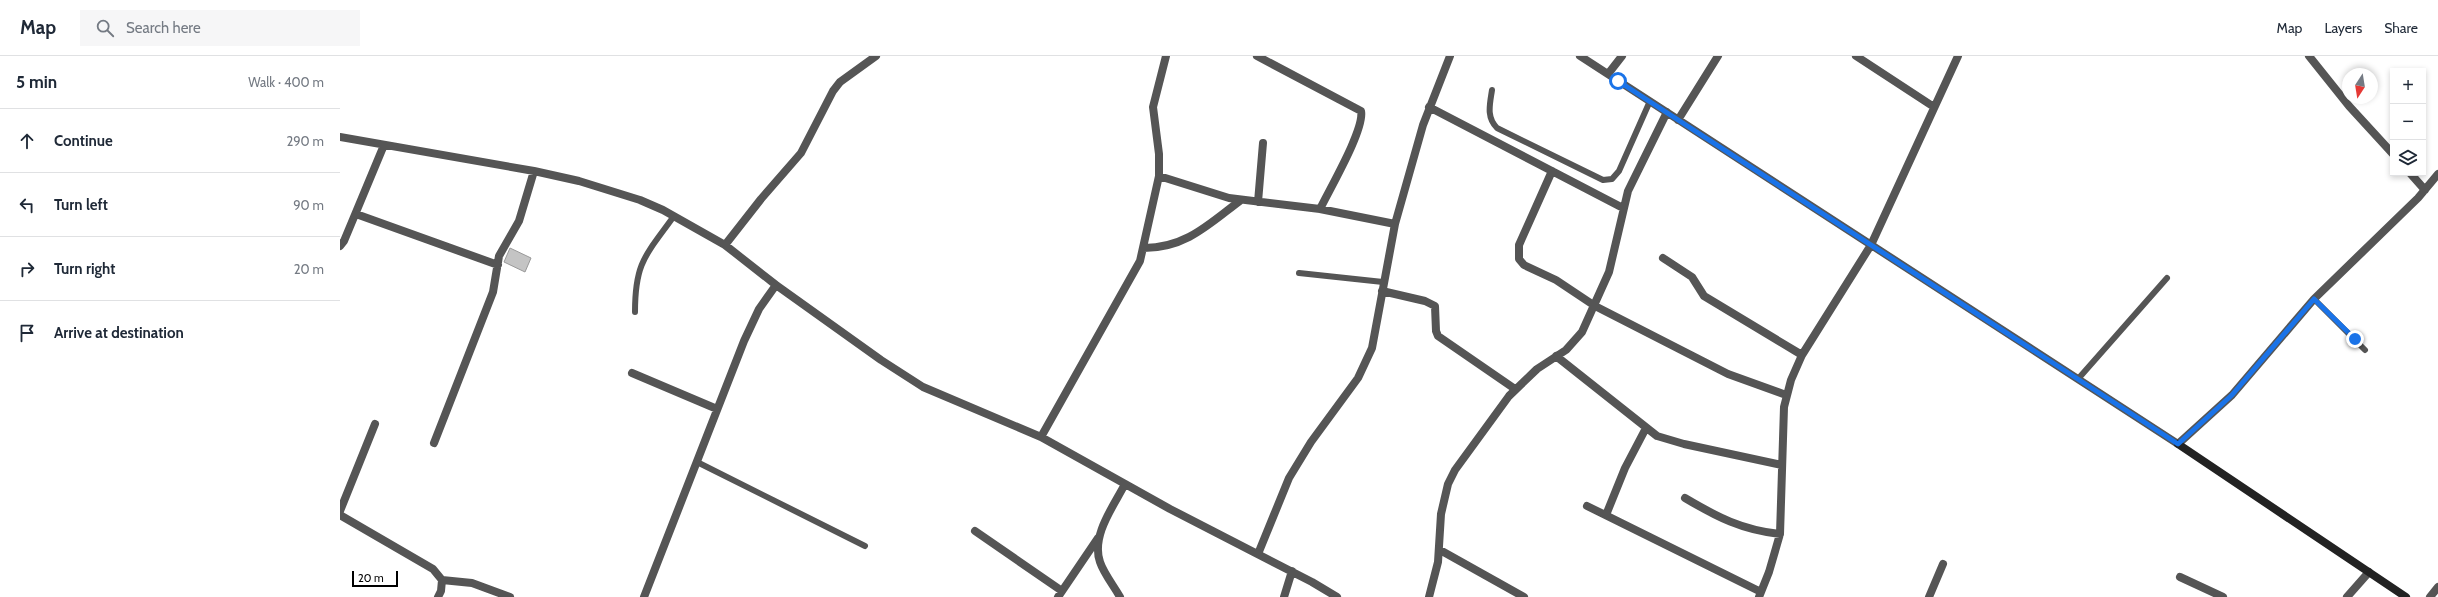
<!DOCTYPE html>
<meta charset="utf-8">
<style>
:root{--surface:#fff;--page:#f6f6f7;--text:#1f2937;--muted:#747a83;--line:#e0e1e3}
body{margin:0;font-family:Cabin,sans-serif;background:var(--page);color:var(--text)}
.controls{position:absolute;right:12px;top:12px;display:grid;overflow:hidden;border-radius:0px;box-shadow:0 2px 6px #0003}
.controls button{width:36px;height:36px;display:grid;place-items:center;padding:0;border:0;border-bottom:1px solid var(--line);background:var(--surface);color:var(--text);font:20px sans-serif}
.compass{position:absolute;left:2002px;top:12px;width:36px;height:36px;border-radius:50%;background:var(--surface);box-shadow:0 2px 6px #0003;rotate:192deg}
.scale{position:absolute;left:12px;bottom:10px;width:46px;box-sizing:border-box;padding-left:4px;border:2px solid #000;border-top:0;font-size:11px;line-height:14px;white-space:nowrap;color:#000;-webkit-text-stroke:3px #fff;paint-order:stroke}
.stop{position:absolute;width:12px;height:12px;margin:-9px;border:3px solid #1a73e8;border-radius:50%;background:#fff}
.stop.end{background:#1a73e8;border-color:#fff;box-shadow:0 1px 4px #0008}
.list{margin:0;padding:0;list-style:none}
h2{display:flex;justify-content:space-between;align-items:center;height:52px;margin:0;padding:0 16px;font-size:17px}
h2 small{font-size:13px;font-weight:400;color:var(--muted)}
.list li{display:grid;grid-template-columns:26px 1fr auto;gap:12px;align-items:center;box-sizing:border-box;height:64px;padding:0 16px;border-top:1px solid var(--line)}
.list b{display:block;font-size:15px;white-space:nowrap}
.list em{font-size:13px;font-style:normal;color:var(--muted)}
.icon{flex:none;width:22px;height:22px;fill:none;stroke:currentColor;stroke-width:2;stroke-linecap:round;stroke-linejoin:round}
.map{position:relative;flex:none;width:2098px;height:541px;overflow:hidden}
header{display:flex;align-items:center;gap:24px;box-sizing:border-box;height:56px;padding:0 20px;background:var(--surface);border-bottom:1px solid var(--line)}
header strong{font-size:19px}
nav{display:flex;gap:22px;margin-inline-start:auto;font-size:14px}
.search{width:280px;height:36px;background:var(--page);display:flex;align-items:center;gap:10px;box-sizing:border-box;padding:0 14px;border-radius:0px;color:var(--muted);font-size:15px}
main{display:flex}
aside{flex:1;background:var(--surface)}
.map>svg:first-child{display:block}
.building{fill:#c4c4c4;stroke:#999}
.lines{fill:none;stroke-linecap:round;stroke-linejoin:round}
.lane{stroke:#555;stroke-width:6}
.street{stroke:#555;stroke-width:8}
.secondary{stroke:#222;stroke-width:8}
.route{stroke:#1a73e8;stroke-width:5}
</style>
<header>
<strong>Map</strong>
<div class="search"><svg class="icon" aria-label="search" viewBox="0 0 24 24"><circle cx="10" cy="10" r="6"/><path d="M15 15l6 6"/></svg>Search here</div>
<nav><a>Map</a><a>Layers</a><a>Share</a></nav>
</header>
<main>
<aside>
<h2>5 min<small>Walk · 400 m</small></h2>
<ul class="list">
<li><svg class="icon" aria-label="ahead" viewBox="0 0 24 24"><path d="M12 20V5M6 11l6-6 6 6"/></svg><div><b>Continue</b></div><em>290 m</em></li>
<li><svg class="icon" aria-label="left" viewBox="0 0 24 24"><path d="M17 20v-9H6M10 6l-5 5 5 5"/></svg><div><b>Turn left</b></div><em>90 m</em></li>
<li><svg class="icon" aria-label="right" viewBox="0 0 24 24"><path d="M7 20v-9h11M14 6l5 5-5 5"/></svg><div><b>Turn right</b></div><em>20 m</em></li>
<li><svg class="icon" aria-label="arrive" viewBox="0 0 24 24"><path d="M6 21V4h12l-3 4 3 4H6"/></svg><div><b>Arrive at destination</b></div></li>
</ul>
</aside>
<div class="map">
<svg width="2098" height="541" viewBox="0 0 2098 541">
<rect width="100%" height="100%" fill="#fff"/>
<path class="building" d="M170,192L191,202L185,216L164,206Z"/>
<g class="lines">
<path class="lane" d="M1152,34C1150,48 1146,61 1157,72L1263,124L1272,123L1279,115L1310,45
M959,217L1043,226
M1974,243L2025,294
M295,256C295,206 306,199 334,160
M1738,323L1827,222
M357,406L525,490"/>
<path class="street" d="M917,0L1021,55C1025,73 989,134 980,153
M1240,0L1838,388L1892,339L1974,243L2078,142L2098,118
M1516,0L1594,51
M1969,0L2009,50L2053,98
M1268,18L1282,0
M1089,51L1283,152
M1338,64L1378,0
M0,81L194,115L239,125L300,144L323,154L385,189L436,229L541,304L583,331L701,381L830,453L972,526L997,541
M1212,115L1179,189V203L1184,209L1216,224L1255,250L1388,318L1446,339
M2070,117L2085,134
M819,120L889,142L980,153L1055,168
M918,146L923,87
M16,158L158,209
M385,189L421,143L461,97L493,35L500,26L536,0
M0,190L4,185L44,89
M804,192C846,192 869,168 901,144
M1323,202L1352,221L1364,240L1462,299
M1042,235L1085,245L1095,250L1096,275L1098,280L1175,333
M1216,300L1317,380L1344,388L1442,409
M292,317L377,353
M701,381L800,205L819,120V98L813,51L826,0
M94,387L153,236L159,200L179,165L194,115
M1345,442C1377,461 1402,474 1440,478
M1247,450L1421,536
M0,455L35,368
M0,459L93,513L102,524L101,535L98,541
M1266,459L1285,412L1306,372
M635,475L722,535
M1100,494L1184,541
M918,498L949,422L971,386L1018,322L1032,292L1055,168L1083,69L1110,0
M1840,521L1883,541
M102,524L132,527L170,541
M304,541L404,285L419,253L436,229
M718,541L758,482
M780,541C774,530 764,518 760,506C751,480 773,451 785,428
M944,541L952,515
M1089,541L1098,506L1101,458L1108,428L1115,414L1169,340L1197,313L1226,294L1242,276L1269,216L1288,135L1327,56
M1419,541L1429,516L1440,478L1444,351L1451,324L1462,299L1531,189L1618,0
M1589,541L1603,508
M2007,541L2029,516
M2090,541L2098,531"/>
<path class="secondary" d="M1838,388L2066,541"/>
</g>
<g class="lines">
<path class="route" d="M1278,25L1838,388L1892,339L1974,243L2015,283"/>
</g>
</svg>
<div class="controls">
<button>+</button>
<button>−</button>
<button><svg class="icon" aria-label="layers" viewBox="0 0 24 24"><path d="M12 4l9 5-9 5-9-5zM3 14l9 5 9-5"/></svg></button>
</div>
<svg class="compass" viewBox="-18 -18 36 36"><path d="M0-13l5 13h-10z" fill="#e53935"/><path d="M0 13l5-13h-10z" fill="#747a83"/></svg>
<div class="scale">20 m</div>
<div class="stop" style="left:1278px;top:25px"></div>
<div class="stop end" style="left:2015px;top:283px"></div>
</div>
</main>
